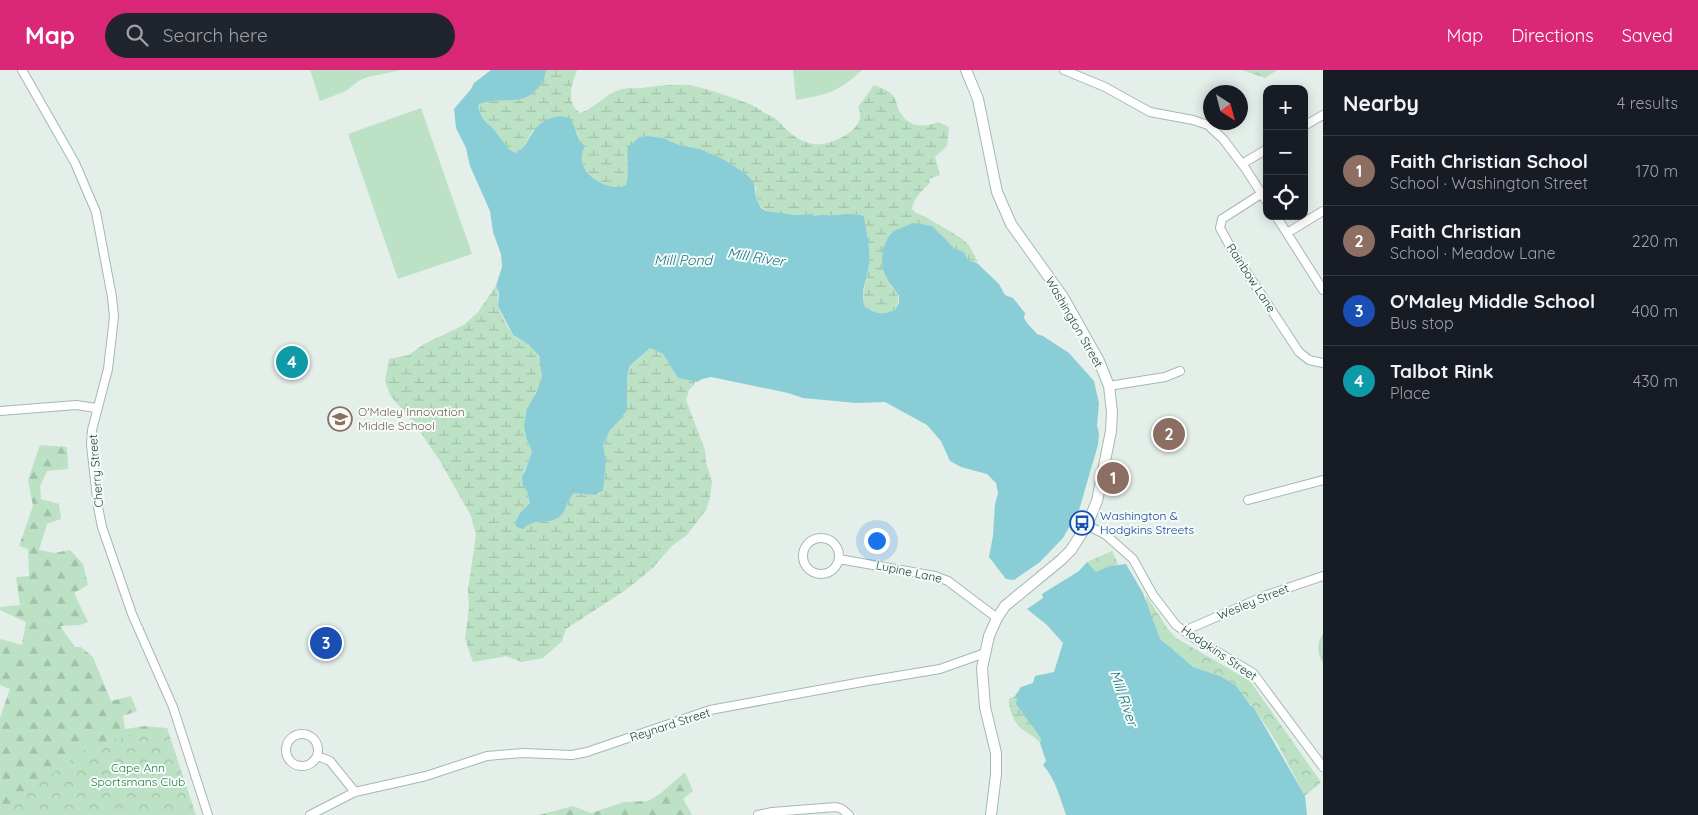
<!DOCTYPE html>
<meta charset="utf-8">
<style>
:root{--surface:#171b24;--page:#20242c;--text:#f1f3f6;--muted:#9ea1a6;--line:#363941;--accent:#db2777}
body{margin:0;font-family:Quicksand,sans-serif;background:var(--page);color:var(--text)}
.controls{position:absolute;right:15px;top:15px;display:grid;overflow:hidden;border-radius:10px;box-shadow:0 2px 12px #0003}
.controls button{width:45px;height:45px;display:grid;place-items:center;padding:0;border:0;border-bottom:1px solid var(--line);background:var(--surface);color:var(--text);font:25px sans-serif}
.compass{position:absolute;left:1203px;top:15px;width:45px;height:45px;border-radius:50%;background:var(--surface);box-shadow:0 2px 12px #0003;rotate:144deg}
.you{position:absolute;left:876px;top:470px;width:18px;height:18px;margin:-12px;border:4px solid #fff;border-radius:50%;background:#1a73e8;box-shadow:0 0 0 8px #1a73e833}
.badge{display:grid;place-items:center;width:32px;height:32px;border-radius:50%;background:var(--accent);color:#fff;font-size:16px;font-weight:700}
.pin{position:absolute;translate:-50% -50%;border:2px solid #fff;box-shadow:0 1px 5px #0006}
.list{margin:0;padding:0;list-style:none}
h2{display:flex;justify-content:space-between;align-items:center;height:65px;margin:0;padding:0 20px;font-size:21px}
h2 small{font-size:16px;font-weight:400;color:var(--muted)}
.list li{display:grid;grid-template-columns:32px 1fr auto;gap:15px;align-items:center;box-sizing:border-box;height:70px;padding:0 20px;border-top:1px solid var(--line)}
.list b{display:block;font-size:19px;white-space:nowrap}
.list p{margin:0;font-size:16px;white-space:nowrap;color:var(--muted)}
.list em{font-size:16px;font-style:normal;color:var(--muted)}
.icon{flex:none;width:28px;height:28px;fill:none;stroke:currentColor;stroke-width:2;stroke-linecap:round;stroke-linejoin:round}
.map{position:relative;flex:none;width:1323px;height:745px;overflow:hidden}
header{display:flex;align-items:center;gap:30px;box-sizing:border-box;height:70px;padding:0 25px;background:var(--accent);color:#fff}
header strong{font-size:24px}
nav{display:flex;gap:28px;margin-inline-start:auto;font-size:18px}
.search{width:350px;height:45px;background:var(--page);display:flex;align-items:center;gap:12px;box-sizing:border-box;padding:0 18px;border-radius:28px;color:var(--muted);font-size:19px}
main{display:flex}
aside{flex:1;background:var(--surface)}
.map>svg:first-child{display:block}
.grass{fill:#bce1c5}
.forest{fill:url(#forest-firs)}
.wetland{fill:url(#wetland-marsh)}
.cemetery{fill:url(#cemetery-stones)}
.park{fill:url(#park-crowns)}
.water{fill:#89cdd7}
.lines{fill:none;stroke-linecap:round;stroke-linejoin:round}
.street-casing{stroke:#a6b8b1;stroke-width:10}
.secondary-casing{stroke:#a2bbb2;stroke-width:12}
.street{stroke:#fff;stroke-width:8}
.secondary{stroke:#fff;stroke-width:10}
.labels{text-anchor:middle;stroke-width:4;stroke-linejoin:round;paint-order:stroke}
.street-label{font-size:12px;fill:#224238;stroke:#f5fbf8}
.education-label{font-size:12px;fill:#785e54;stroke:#f5fbf8;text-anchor:start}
.transit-label{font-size:12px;fill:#164399;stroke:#f5fbf8;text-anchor:start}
.park-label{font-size:12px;fill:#297c47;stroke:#f5fbf8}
.water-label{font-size:14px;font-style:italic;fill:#177483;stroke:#f5fbf8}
</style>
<header>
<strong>Map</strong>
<div class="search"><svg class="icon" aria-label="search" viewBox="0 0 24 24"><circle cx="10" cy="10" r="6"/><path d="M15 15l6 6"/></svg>Search here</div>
<nav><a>Map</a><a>Directions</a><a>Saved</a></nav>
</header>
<main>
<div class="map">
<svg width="1323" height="745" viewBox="0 0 1323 745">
<defs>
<pattern id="forest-firs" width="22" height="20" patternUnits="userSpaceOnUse" patternTransform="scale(1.25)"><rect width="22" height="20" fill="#bce1c5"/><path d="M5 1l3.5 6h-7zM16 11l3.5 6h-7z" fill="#a1c2aa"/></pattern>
<pattern id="wetland-marsh" width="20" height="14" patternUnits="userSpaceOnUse" patternTransform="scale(1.25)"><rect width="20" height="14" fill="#bce1c5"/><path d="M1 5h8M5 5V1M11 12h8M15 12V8" fill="none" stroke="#a1c2aa"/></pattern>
<pattern id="cemetery-stones" width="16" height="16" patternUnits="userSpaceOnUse" patternTransform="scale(1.25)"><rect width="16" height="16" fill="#bce1c5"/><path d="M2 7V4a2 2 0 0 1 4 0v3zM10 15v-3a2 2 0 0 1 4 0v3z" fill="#a1c2aa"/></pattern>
<pattern id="park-crowns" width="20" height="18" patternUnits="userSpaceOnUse" patternTransform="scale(1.25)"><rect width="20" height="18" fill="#bce1c5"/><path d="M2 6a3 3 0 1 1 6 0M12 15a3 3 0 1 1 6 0" fill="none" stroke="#a1c2aa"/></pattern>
</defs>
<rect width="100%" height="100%" fill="#e4efea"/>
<path class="grass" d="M310,0H401L368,7L360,10L346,21L320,31Z
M793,0H862C837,23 829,24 796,30Z
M421,38L472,184L398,209L348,64Z"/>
<path class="forest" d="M40,375L67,377L68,399L47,401L40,416L41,429L59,434L61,449L47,454L39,480L54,483L70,480L83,494L88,515L74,523L88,552L80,555L60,556L75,577H81L93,587L111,631L131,626L137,641L123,646L125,659L145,656L167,658L173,681L0,745V648L10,619L0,615V569L22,575L26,552L0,540V537L20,535L16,507L29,506L28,479L19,476L33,436L28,410Z
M685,702L693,721L683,729L692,745H539L573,736L591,743L624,732L648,731L661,723Z"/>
<path class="wetland" d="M546,0H577C572,15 565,32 580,43C596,38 605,24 619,20C626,17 634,19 642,18C656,16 673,14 687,15C701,16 736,29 750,34C758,38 765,44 773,47C777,49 781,54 784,57C792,66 802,72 813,74C831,77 870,58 858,37L874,15C881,18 889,20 894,27C897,31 897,38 900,42C908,57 924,58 938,52L947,56L949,58L947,76L935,87L940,105L929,109L930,113C922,120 914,128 912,139L916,143L924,146L961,168L969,175L978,192L968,190L964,182L954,178L931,156L883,200C886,204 885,207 888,211C894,224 904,223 895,240C884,245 876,244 865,237C860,219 868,211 869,194C871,178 866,162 864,146C853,143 845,144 835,145C827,146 821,144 814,146L812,144C800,145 773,146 764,139C756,134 756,125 756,117L739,99L723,89L700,79L679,75L663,68L648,66L640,67L627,89L629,104L626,115C611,122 584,108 582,91C581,86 583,81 585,76L580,72L577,62L533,60L521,81L515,83L509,79L491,56C484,53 479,42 478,35L484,32L497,30Z
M496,216C499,223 497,228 498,235C499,241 508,258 512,264C516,269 522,271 528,274C542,284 548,309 535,323L527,370L532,381L528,394L523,402L530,433L520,443L515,453H529L556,449L567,436L570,426L574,423L599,424L602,420L606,391L603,375L610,360L620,350L627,340V305L631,296L650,278L663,284L678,308L694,311L695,314L689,320L686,330L705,380L706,393L712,411L710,427L706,440L687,465L672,476L662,487L653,498L627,519L566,559L562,571L543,588L521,592L506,586L473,592L465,569L469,537L468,519L476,465L471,446L440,391L417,357L390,325L385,311L389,289L409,285L424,274L464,255L478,242Z
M1015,626L1042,661L1040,673C1034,665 1027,664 1021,658C1014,653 1008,637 1009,629Z"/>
<path class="cemetery" d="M1323,564V594C1318,583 1315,575 1323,564Z"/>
<path class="park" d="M1242,0H1277L1265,8Z
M1112,481L1118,494L1096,503L1087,492Z
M1146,525L1167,558L1176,568L1250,611L1321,712L1305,726L1277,673L1254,638L1220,606L1193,597L1187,593L1160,569L1155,560L1146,531Z
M167,658L196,745H0V742L87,678L142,662Z"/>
<path class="water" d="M491,0H546C545,9 542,14 535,21C519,37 497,25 478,35C479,42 484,53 491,56L509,79L515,83C530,78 530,53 552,48C560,46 563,46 571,49L580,72L585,76C583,81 581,86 582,91C584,108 611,122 626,115C630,102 626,90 628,77L640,67L648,66L663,68L679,75L700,79L723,89L745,103L754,113L756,128L761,138L766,141L795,145L812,144L814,146C821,144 827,146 835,145C845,144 853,143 864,146C866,162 871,178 869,194C868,211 859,219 865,237C875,244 884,245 895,240L899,233V226L888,211L883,200L882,191L883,178L889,166L894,161L913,153L932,156L954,178L964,182L968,190L977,193L999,214L1005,225L1013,228L1025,243L1024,248L1027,253L1037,264L1043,266L1069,283L1094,311L1099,333L1097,356L1099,363L1098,375L1079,440L1063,468L1040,492L1014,510L1006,509L989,487L993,466L995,434L998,423L996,413L987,404L961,397L950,391L941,371L927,355L885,332L856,333L803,328L788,323L711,307L702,309L697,312L678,308L663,284L650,278L630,296L627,305V340L620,350L610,360L603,375L606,391L603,420L596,425L574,423C566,430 567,444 556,449C543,454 534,448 523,459L517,457L515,453L520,443L530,433L527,421L523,417L522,407L528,394L532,381L527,370L524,356L527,339L538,319L542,306L539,286L529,275L513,265L498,236L499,223L496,216L502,197L501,184L493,162L490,141L470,96L466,78L456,58L454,39L471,19L474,13Z
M1087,492L1096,502L1110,496L1126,494L1143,523L1160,569L1193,597L1220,606L1236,616L1250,635L1254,638L1305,726L1307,745H1066C1060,728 1055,708 1043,695L1046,691L1040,673L1041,668L1016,634L1017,629L1015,626L1021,617L1033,613L1035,606L1054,602L1063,573L1047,555L1027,539L1043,528L1042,524L1079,501Z"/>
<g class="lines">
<g class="street-casing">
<path id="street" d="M22,0L75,93L96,142L112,227L114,247L108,299L92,360L91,375L98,437L102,457L132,544L173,637L208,745
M1064,0L1105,17L1150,42L1193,50L1208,55L1223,69L1245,98L1267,132
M1304,56L1323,45
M1242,94L1267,79
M1261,124L1222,149L1220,158L1232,180L1299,282L1309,290L1323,293
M1276,146L1323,220
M1287,163L1323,141
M1109,316L1165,307L1180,301
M0,341L76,335L96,338
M1248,430L1323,410
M1087,455L1106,465L1133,489L1153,525L1176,555L1194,568L1253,603L1323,697
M803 486a18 18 0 1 1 36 0a18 18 0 1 1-36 0Z
M839,489L935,506L948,511L997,548
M1184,561L1267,525L1323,506
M286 680a16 16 0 1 1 32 0a16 16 0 1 1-32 0Z
M318,686L330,691L355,722
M310,745L355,722L426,706L487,686L523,683L572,685L587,682L710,640L862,612L940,599L985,583
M758,745L772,742L836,737L842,739L849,745"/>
</g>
<g class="secondary-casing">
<path id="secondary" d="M966,0L978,29L997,122L1011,154L1063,227L1099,291L1109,316L1112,342L1111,361L1097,431L1087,455L1071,480L1061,490L1005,536L997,548L989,566L982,598L985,637L996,683V704L991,745"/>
</g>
<use href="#street" class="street"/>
<use href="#secondary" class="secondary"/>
</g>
<defs>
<g id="school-ring" transform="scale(1.25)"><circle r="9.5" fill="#f5fbf8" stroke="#8d6e63" stroke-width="1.5"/><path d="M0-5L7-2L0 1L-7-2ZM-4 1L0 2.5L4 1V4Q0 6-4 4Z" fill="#8d6e63"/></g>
<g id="bus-ring" transform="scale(1.25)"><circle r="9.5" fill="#f5fbf8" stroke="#1a4fb4" stroke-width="1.5"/><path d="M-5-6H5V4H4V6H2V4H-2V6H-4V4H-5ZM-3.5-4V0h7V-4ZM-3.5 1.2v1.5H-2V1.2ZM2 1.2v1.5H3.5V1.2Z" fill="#1a4fb4"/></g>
</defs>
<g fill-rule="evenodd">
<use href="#school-ring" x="340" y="349"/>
<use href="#bus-ring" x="1082" y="453"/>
</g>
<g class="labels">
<g class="street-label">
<text transform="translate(1251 208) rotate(57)" y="4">Rainbow Lane</text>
<text transform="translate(1074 252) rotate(60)" y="4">Washington Street</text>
<text transform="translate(96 401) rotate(-95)" y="4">Cherry Street</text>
<text transform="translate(909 502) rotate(12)" y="4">Lupine Lane</text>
<text transform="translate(1253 532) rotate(-22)" y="4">Wesley Street</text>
<text transform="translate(1219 583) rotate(34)" y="4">Hodgkins Street</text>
<text transform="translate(670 655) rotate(-18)" y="4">Reynard Street</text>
</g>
<g class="education-label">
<text x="358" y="346">O'Maley Innovation<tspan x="358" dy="14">Middle School</tspan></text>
</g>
<g class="transit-label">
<text x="1100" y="450">Washington &amp;<tspan x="1100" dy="14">Hodgkins Streets</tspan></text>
</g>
<g class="park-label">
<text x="138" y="702">Cape Ann<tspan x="138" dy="14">Sportsmans Club</tspan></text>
</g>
<g class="water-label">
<text transform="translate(756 187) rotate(9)" y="5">Mill River</text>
<text x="683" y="195">Mill Pond</text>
<text transform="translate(1124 628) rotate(71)" y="5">Mill River</text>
</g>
</g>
</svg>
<div class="controls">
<button>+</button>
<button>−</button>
<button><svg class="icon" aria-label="locate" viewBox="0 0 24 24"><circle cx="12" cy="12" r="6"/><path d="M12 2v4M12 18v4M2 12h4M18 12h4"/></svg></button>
</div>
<svg class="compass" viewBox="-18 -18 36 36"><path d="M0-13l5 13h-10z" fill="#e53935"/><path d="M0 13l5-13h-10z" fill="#9ea1a6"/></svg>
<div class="you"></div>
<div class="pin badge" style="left:1113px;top:408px;background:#8d6e63">1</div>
<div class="pin badge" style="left:1169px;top:364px;background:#8d6e63">2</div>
<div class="pin badge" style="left:326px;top:573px;background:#1a4fb4">3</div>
<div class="pin badge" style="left:292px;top:292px;background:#0f9aa8">4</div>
</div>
<aside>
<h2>Nearby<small>4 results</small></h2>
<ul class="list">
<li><span class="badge" style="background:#8d6e63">1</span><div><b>Faith Christian School</b><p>School · Washington Street</p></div><em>170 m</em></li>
<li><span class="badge" style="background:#8d6e63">2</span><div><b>Faith Christian</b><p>School · Meadow Lane</p></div><em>220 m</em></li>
<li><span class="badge" style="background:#1a4fb4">3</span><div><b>O'Maley Middle School</b><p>Bus stop</p></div><em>400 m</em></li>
<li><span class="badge" style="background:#0f9aa8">4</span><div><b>Talbot Rink</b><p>Place</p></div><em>430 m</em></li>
</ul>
</aside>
</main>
